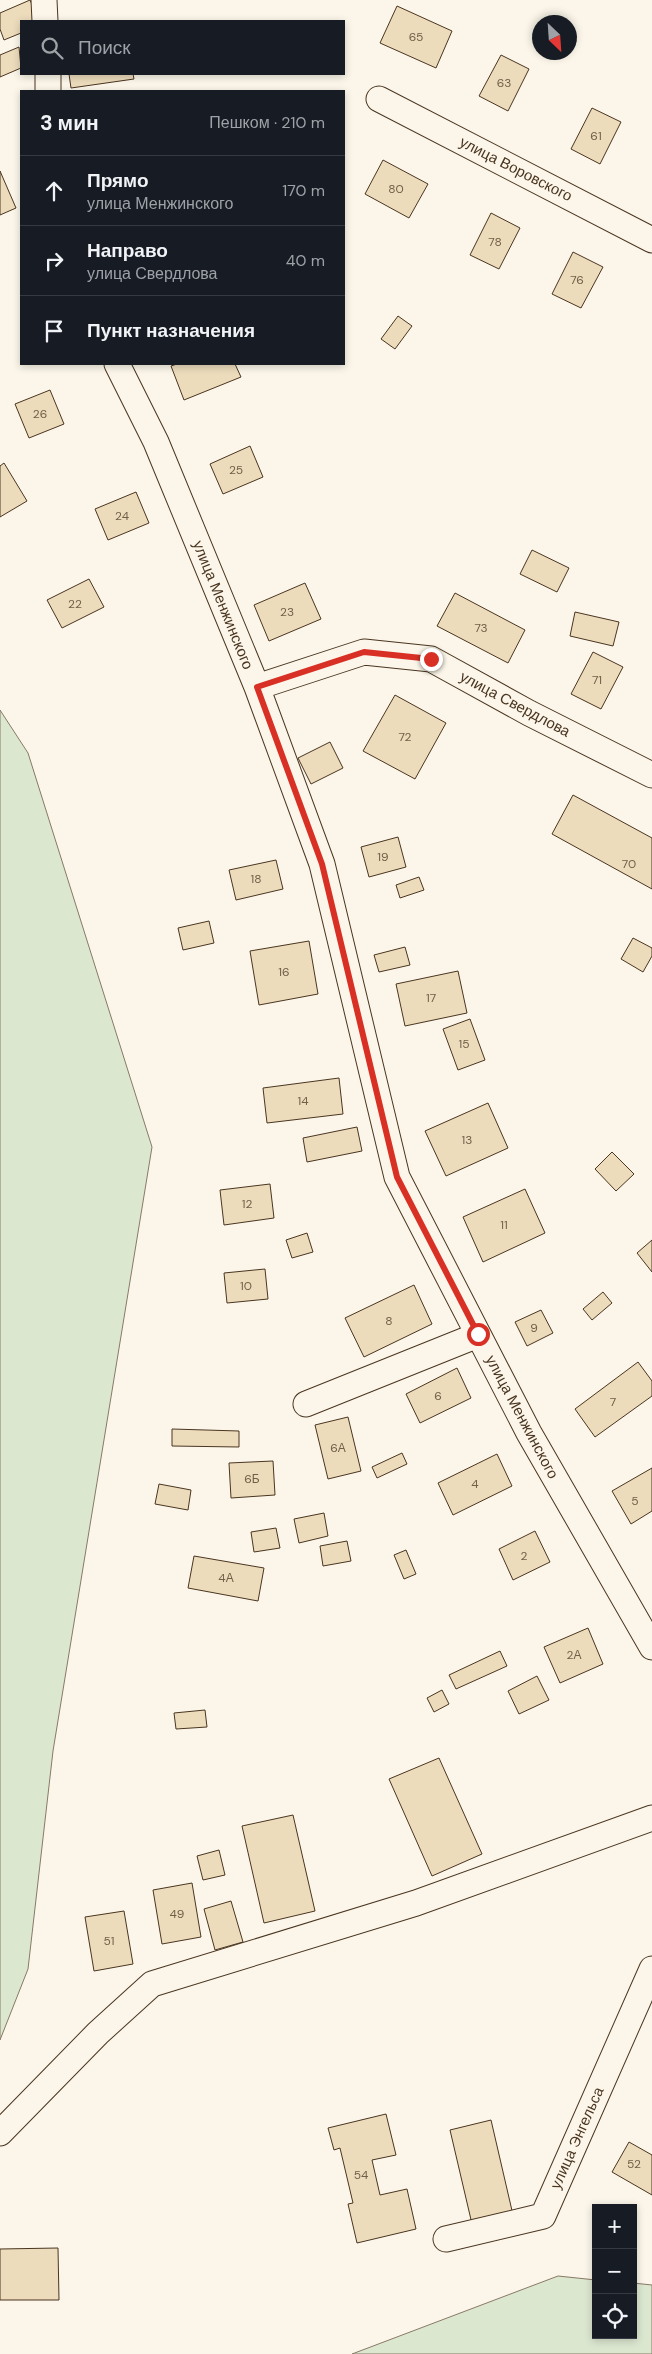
<!DOCTYPE html>
<html lang="ru">
<meta charset="utf-8">
<style>
:root{--surface:#171b24;--page:#20242c;--text:#f1f3f6;--muted:#9ea1a6;--line:#363941}
body{margin:0;font-family:"DM Sans",sans-serif;background:var(--page);color:var(--text)}
.controls{position:absolute;right:15px;bottom:15px;display:grid;overflow:hidden;border-radius:0px;box-shadow:0 2px 8px #0003}
.controls button{width:45px;height:45px;display:grid;place-items:center;padding:0;border:0;border-bottom:1px solid var(--line);background:var(--surface);color:var(--text);font:25px sans-serif}
.compass{position:absolute;left:532px;top:15px;width:45px;height:45px;border-radius:50%;background:var(--surface);box-shadow:0 2px 8px #0003;rotate:155deg}
.stop{position:absolute;width:15px;height:15px;margin:-11px;border:4px solid #d93025;border-radius:50%;background:#fff}
.stop.end{background:#d93025;border-color:#fff;box-shadow:0 1px 5px #0008}
.list{margin:0;padding:0;list-style:none}
h2{display:flex;justify-content:space-between;align-items:center;height:65px;margin:0;padding:0 20px;font-size:21px}
h2 small{font-size:16px;font-weight:400;color:var(--muted)}
.list li{display:grid;grid-template-columns:32px 1fr auto;gap:15px;align-items:center;box-sizing:border-box;height:70px;padding:0 20px;border-top:1px solid var(--line)}
.list b{display:block;font-size:19px;white-space:nowrap}
.list p{margin:0;font-size:16px;white-space:nowrap;color:var(--muted)}
.list em{font-size:16px;font-style:normal;color:var(--muted)}
.icon{flex:none;width:28px;height:28px;fill:none;stroke:currentColor;stroke-width:2;stroke-linecap:round;stroke-linejoin:round}
.map{position:relative;flex:none;width:652px;height:2354px;overflow:hidden}
.search{position:absolute;background:var(--surface);box-shadow:0 2px 8px #0003;left:20px;top:20px;width:325px;height:55px;display:flex;align-items:center;gap:12px;box-sizing:border-box;padding:0 18px;border-radius:0px;color:var(--muted);font-size:19px}
.panel{position:absolute;background:var(--surface);box-shadow:0 2px 8px #0003;left:20px;top:90px;width:325px;height:275px;border-radius:0px}
.map>svg:first-child{display:block}
.green{fill:#dce7d0;stroke:#887966}
.building{fill:#ecdcbc;stroke:#4a3520}
.lines{fill:none;stroke-linecap:round;stroke-linejoin:round}
.minor-casing{stroke:#4a3520;stroke-width:27}
.minor{stroke:#fbf6e9;stroke-width:25}
.route{stroke:#d93025;stroke-width:6}
.labels{text-anchor:middle;stroke-width:4;stroke-linejoin:round;paint-order:stroke}
.number-label{font-size:12px;fill:#725f47}
.street-label{font-size:15px;fill:#4a3520;stroke:#fbf6e9}
</style>
<div class="map">
<svg width="652" height="2354" viewBox="0 0 652 2354">
<rect width="100%" height="100%" fill="#fbf6e9"/>
<path class="green" d="M0,710L28,753L152,1147L53,1751L28,1969L0,2040Z
M558,2276L596,2280V2335H633V2283L652,2285V2354H352Z"/>
<path class="building" d="M30,0L39,21H21V33L4,40L0,29V13Z
M397,6L452,31L436,68L380,43Z
M19,47L21,68L0,77V55Z
M501,55L529,69L508,111L479,96Z
M69,74H133L134,79L71,88Z
M592,108L621,122L600,164L571,149Z
M383,160L428,184L409,218L365,194Z
M0,171L16,208L0,215Z
M491,213L520,228L499,269L470,255Z
M573,252L603,267L581,308L552,294Z
M398,316L412,326L395,349L381,339Z
M177,364H235L241,377L184,400L171,366Z
M50,390L64,424L29,438L15,404Z
M250,446L263,477L223,494L210,464Z
M4,463L27,501L0,517V466Z
M136,492L149,523L108,540L95,509Z
M532,550L569,568L557,592L520,574Z
M89,579L104,607L62,628L47,600Z
M305,583L321,619L269,641L254,605Z
M455,593L525,630L508,663L437,626Z
M575,612L619,622L613,646L570,636Z
M593,652L623,667L601,709L571,694Z
M395,695L446,723L415,779L363,751Z
M330,742L343,768L311,784L298,758Z
M573,795L652,838V889L552,834Z
M398,837L406,867L369,877L361,847Z
M276,860L283,889L236,900L229,870Z
M419,877L424,890L400,898L396,885Z
M209,921L214,943L183,950L178,928Z
M633,938L652,948V956L643,972L621,959Z
M309,941L318,994L259,1005L250,951Z
M405,947L410,965L379,972L374,955Z
M458,971L467,1013L405,1026L396,984Z
M470,1019L485,1060L458,1070L443,1029Z
M339,1078L343,1114L267,1123L263,1088Z
M488,1103L508,1148L446,1176L425,1131Z
M357,1127L362,1151L307,1162L303,1138Z
M612,1152L634,1174L616,1191L595,1169Z
M270,1184L274,1218L224,1225L220,1190Z
M525,1189L545,1233L483,1262L463,1217Z
M307,1233L313,1252L292,1258L286,1240Z
M652,1240V1272L637,1253Z
M265,1269L268,1299L227,1303L224,1273Z
M414,1285L432,1324L364,1357L345,1318Z
M603,1292L612,1303L592,1320L583,1309Z
M541,1310L553,1333L527,1346L515,1322Z
M638,1362L652,1381V1396L595,1437L575,1409Z
M457,1368L471,1398L420,1423L406,1394Z
M348,1417L361,1471L328,1479L315,1425Z
M172,1429L239,1431V1447L172,1446Z
M402,1453L407,1464L377,1478L372,1467Z
M497,1454L512,1486L453,1515L438,1483Z
M273,1461L275,1495L231,1498L229,1463Z
M652,1468V1511L631,1524L612,1491Z
M159,1484L191,1490L188,1510L155,1504Z
M324,1513L328,1536L299,1543L294,1519Z
M276,1528L280,1548L254,1552L251,1532Z
M535,1531L550,1562L513,1580L499,1549Z
M347,1541L351,1561L323,1566L320,1546Z
M406,1550L416,1574L404,1579L394,1555Z
M194,1556L264,1568L258,1601L188,1588Z
M588,1628L603,1664L560,1683L544,1647Z
M500,1651L507,1666L456,1689L449,1675Z
M537,1676L549,1700L519,1714L508,1691Z
M442,1690L449,1704L434,1712L427,1698Z
M205,1710L207,1727L176,1729L174,1713Z
M439,1758L482,1854L432,1876L389,1779Z
M293,1815L315,1911L264,1923L242,1826Z
M219,1850L225,1875L203,1880L197,1856Z
M192,1883L201,1937L162,1944L153,1890Z
M231,1901L243,1942L215,1950L204,1909Z
M124,1911L133,1964L94,1971L85,1917Z
M386,2114L396,2155L372,2160L380,2195L407,2189L416,2229L357,2243L348,2204L353,2203L340,2148L334,2150L328,2128Z
M491,2120L513,2215L472,2224L450,2130Z
M629,2142L652,2155V2195L612,2172Z
M58,2248L59,2300H0V2249Z"/>
<g class="lines">
<g class="minor-casing">
<path id="minor" d="M44,0L45,21
M48,74V91
M379,99L652,240
M117,364L156,442L257,687L322,864L397,1177L529,1433L652,1647
M257,687L364,652L431,659L529,713L652,775
M306,1404L478,1335
M0,2133L98,2033L152,1984L416,1903L652,1818
M446,2239L543,2216L652,1969"/>
</g>
<use href="#minor" class="minor"/>
</g>
<g class="lines">
<path class="route" d="M431,659L364,652L257,687L322,864L397,1177L478,1334"/>
</g>
<g class="labels">
<g class="number-label">
<text x="416" y="41">65</text>
<text x="504" y="87">63</text>
<text x="596" y="140">61</text>
<text x="396" y="193">80</text>
<text x="495" y="246">78</text>
<text x="577" y="284">76</text>
<text x="40" y="418">26</text>
<text x="236" y="474">25</text>
<text x="122" y="520">24</text>
<text x="75" y="608">22</text>
<text x="287" y="616">23</text>
<text x="481" y="632">73</text>
<text x="597" y="684">71</text>
<text x="405" y="741">72</text>
<text x="383" y="861">19</text>
<text x="629" y="868">70</text>
<text x="256" y="883">18</text>
<text x="284" y="976">16</text>
<text x="431" y="1002">17</text>
<text x="464" y="1048">15</text>
<text x="303" y="1105">14</text>
<text x="467" y="1144">13</text>
<text x="247" y="1208">12</text>
<text x="504" y="1229">11</text>
<text x="246" y="1290">10</text>
<text x="389" y="1325">8</text>
<text x="534" y="1332">9</text>
<text x="438" y="1400">6</text>
<text x="613" y="1406">7</text>
<text x="338" y="1452">6А</text>
<text x="252" y="1483">6Б</text>
<text x="475" y="1488">4</text>
<text x="635" y="1505">5</text>
<text x="524" y="1560">2</text>
<text x="226" y="1582">4А</text>
<text x="574" y="1659">2А</text>
<text x="177" y="1918">49</text>
<text x="109" y="1945">51</text>
<text x="634" y="2168">52</text>
<text x="361" y="2179">54</text>
</g>
<g class="street-label">
<text transform="translate(516 169) rotate(27)" y="5">улица Воровского</text>
<text transform="translate(223 605) rotate(68)" y="5">улица Менжинского</text>
<text transform="translate(515 704) rotate(28)" y="5">улица Свердлова</text>
<text transform="translate(522 1417) rotate(62)" y="5">улица Менжинского</text>
<text transform="translate(577 2138) rotate(-66)" y="5">улица Энгельса</text>
</g>
</g>
</svg>
<div class="controls">
<button>+</button>
<button>−</button>
<button><svg class="icon" aria-label="locate" viewBox="0 0 24 24"><circle cx="12" cy="12" r="6"/><path d="M12 2v4M12 18v4M2 12h4M18 12h4"/></svg></button>
</div>
<svg class="compass" viewBox="-18 -18 36 36"><path d="M0-13l5 13h-10z" fill="#e53935"/><path d="M0 13l5-13h-10z" fill="#9ea1a6"/></svg>
<div class="stop" style="left:478px;top:1334px"></div>
<div class="stop end" style="left:431px;top:659px"></div>
<div class="search"><svg class="icon" aria-label="search" viewBox="0 0 24 24"><circle cx="10" cy="10" r="6"/><path d="M15 15l6 6"/></svg>Поиск</div>
<section class="panel">
<h2>3 мин<small>Пешком · 210 m</small></h2>
<ul class="list">
<li><svg class="icon" aria-label="ahead" viewBox="0 0 24 24"><path d="M12 20V5M6 11l6-6 6 6"/></svg><div><b>Прямо</b><p>улица Менжинского</p></div><em>170 m</em></li>
<li><svg class="icon" aria-label="right" viewBox="0 0 24 24"><path d="M7 20v-9h11M14 6l5 5-5 5"/></svg><div><b>Направо</b><p>улица Свердлова</p></div><em>40 m</em></li>
<li><svg class="icon" aria-label="arrive" viewBox="0 0 24 24"><path d="M6 21V4h12l-3 4 3 4H6"/></svg><div><b>Пункт назначения</b></div></li>
</ul>
</section>
</div>
